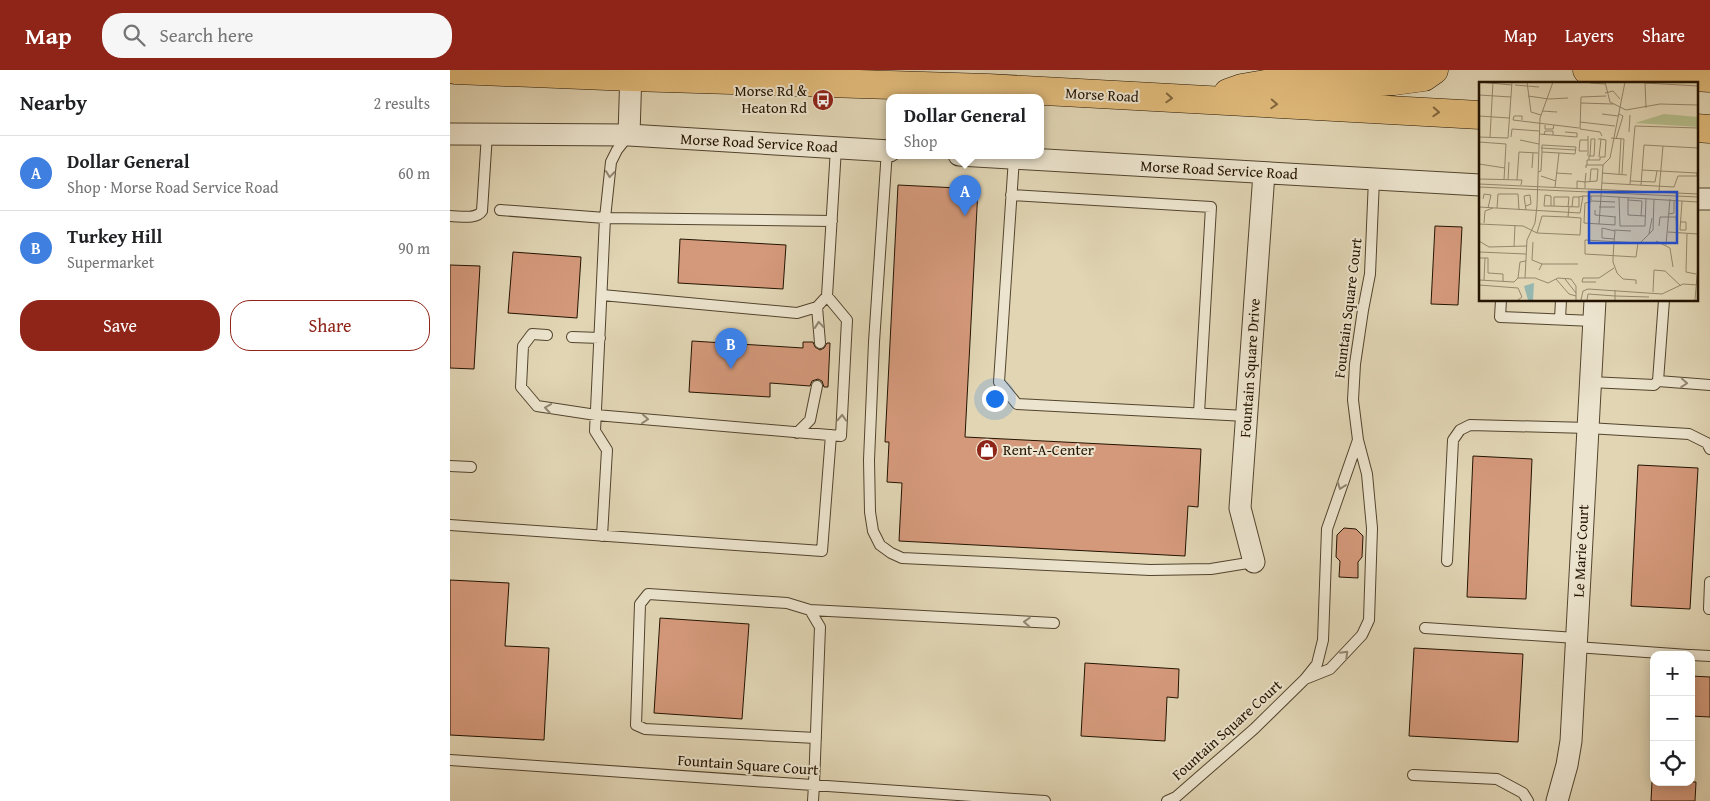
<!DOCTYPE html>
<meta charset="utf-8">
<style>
:root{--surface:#fff;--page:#f6f6f6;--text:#202124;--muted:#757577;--line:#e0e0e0;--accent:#8f2418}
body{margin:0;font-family:"Gentium Book Plus",serif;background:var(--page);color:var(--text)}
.controls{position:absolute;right:15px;bottom:15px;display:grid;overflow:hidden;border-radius:10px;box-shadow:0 2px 12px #0003}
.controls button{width:45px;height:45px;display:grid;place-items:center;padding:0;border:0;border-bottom:1px solid var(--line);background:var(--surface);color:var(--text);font:25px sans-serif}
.you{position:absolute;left:544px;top:328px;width:18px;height:18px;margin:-12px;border:4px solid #fff;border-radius:50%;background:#1a73e8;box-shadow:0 0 0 8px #1a73e833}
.badge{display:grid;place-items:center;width:32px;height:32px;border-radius:50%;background:var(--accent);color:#fff;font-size:16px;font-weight:700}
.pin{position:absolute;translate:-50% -41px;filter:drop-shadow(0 1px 2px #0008)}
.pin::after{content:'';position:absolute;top:26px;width:18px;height:15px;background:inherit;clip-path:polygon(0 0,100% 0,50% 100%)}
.popup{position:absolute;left:436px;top:24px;width:158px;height:65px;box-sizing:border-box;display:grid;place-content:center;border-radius:10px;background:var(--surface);filter:drop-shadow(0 1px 4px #0005);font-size:16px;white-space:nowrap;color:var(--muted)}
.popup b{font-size:19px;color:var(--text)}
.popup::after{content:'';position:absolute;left:50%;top:100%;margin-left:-10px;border:10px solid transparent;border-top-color:var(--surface)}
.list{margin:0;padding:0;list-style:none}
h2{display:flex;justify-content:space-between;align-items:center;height:65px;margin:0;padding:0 20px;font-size:21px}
h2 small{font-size:16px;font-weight:400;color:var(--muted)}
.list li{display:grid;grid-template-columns:32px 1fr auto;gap:15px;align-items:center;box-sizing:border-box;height:75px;padding:0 20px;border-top:1px solid var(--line)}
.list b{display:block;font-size:19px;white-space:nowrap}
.list p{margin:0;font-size:16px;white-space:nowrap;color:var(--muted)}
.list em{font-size:16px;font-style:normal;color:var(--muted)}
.actions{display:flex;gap:10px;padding:15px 20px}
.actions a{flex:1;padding:11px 0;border:1px solid var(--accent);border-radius:20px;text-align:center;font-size:18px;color:var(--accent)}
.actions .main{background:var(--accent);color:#fff}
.icon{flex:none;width:28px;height:28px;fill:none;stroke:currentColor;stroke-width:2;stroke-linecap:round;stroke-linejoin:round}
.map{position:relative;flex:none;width:1260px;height:731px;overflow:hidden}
header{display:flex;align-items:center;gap:30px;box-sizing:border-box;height:70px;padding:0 25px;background:var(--accent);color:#fff}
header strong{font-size:24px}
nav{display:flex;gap:28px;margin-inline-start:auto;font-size:18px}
.search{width:350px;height:45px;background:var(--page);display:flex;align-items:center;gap:12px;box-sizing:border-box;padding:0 18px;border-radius:20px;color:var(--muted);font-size:19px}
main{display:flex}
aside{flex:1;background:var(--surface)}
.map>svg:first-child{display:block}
.building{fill:#d4997b;stroke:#231300}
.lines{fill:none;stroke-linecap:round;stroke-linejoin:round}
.lane-casing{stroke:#52442d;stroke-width:12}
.street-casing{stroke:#52442d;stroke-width:23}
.primary-casing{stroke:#231300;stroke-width:29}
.lane{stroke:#ece4ce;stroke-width:10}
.street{stroke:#ece4ce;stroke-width:21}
.primary{stroke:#e0ba7a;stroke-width:28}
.oneway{stroke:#82663d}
.oneway2{stroke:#928671}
.labels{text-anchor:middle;stroke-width:4;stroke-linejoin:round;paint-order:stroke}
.poi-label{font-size:15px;fill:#231300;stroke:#ece4ce;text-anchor:end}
.street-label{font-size:15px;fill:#231300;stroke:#ece4ce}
.inset-road{fill:none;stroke:#95876c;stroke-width:1}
.view{fill:#1d4ed8;fill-opacity:0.15;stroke:#1d4ed8;stroke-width:2.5}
.inset-edge{fill:none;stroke:#231300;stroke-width:2.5}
</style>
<header>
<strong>Map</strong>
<div class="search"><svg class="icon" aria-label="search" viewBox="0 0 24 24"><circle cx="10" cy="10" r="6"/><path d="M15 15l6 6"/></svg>Search here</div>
<nav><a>Map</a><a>Layers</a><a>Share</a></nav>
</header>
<main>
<aside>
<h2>Nearby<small>2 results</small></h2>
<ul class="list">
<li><span class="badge" style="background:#3f7fe0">A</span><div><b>Dollar General</b><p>Shop · Morse Road Service Road</p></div><em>60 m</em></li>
<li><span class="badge" style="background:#3f7fe0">B</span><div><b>Turkey Hill</b><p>Supermarket</p></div><em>90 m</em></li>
</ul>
<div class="actions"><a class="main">Save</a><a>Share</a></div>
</aside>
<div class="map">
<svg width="1260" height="731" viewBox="0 0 1260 731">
<rect width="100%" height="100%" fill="#e1d5b4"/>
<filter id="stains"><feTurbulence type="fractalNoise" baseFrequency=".004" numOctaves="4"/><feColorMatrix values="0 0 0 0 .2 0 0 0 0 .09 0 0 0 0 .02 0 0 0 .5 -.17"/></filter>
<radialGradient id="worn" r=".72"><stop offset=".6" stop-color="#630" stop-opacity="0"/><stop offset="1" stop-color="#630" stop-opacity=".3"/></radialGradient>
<path class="building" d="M448,115L528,119L515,367L751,379L748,437L738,436L735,486L449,471L452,413L437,412L439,372H435Z
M985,156L1012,157L1008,235L981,234Z
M230,169L336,175L333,219L228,213Z
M63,182L131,187L127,248L58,243Z
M0,195L30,196L24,299L0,298Z
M242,271L353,278V272H363L365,277L370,280L374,278L377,273H380L378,317H374L372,311L368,309L362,311L360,316L320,313V327L239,322Z
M1023,386L1082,389L1076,529L1017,527Z
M1188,395L1248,398L1240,539L1181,536Z
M894,458L906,459L913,466L912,487L908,492V508L889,507L890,491L886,487L887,465Z
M0,510L59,513L55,576L99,578L94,670L0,665Z
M210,548L299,554L292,649L204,643Z
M964,578L1073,584L1068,672L959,666Z
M635,593L729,599L728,628L717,627L715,671L631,666Z
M1241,606L1260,607V647L1241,646Z
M1202,712H1246L1245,731H1201Z"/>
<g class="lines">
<g class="lane-casing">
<path id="lane" d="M437,80L424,272L419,390L420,442L423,461L430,475L441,483L452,488L700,500L761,499L804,492
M564,88L549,312L567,334L796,346
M561,125L761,137L749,343
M50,140L155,148L382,151
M0,146C10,146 26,150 32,141L37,64
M152,225L347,243L367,237L377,226
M1051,230L1050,247L1143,251
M367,237L370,273
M1110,249L1111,230
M97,265L82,264L73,276L71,317L87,336L146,345L391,366L397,250L377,226L386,78
M122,267L150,268
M1208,311L1260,315
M1140,312L1204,315L1208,311L1214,230
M347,363L360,350L367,316
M0,396L21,397
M0,455L372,481L381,365
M152,466L157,380L145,361L155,148L161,92L167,80L178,66
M997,491L1003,370L1010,360L1020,355L1138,358L1239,364L1257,373L1260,379
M1259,539L1260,512
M360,540L604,553
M975,558L1126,568
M1126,577L1238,585
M1241,585L1260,586
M855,609L880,599L912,565L919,550L922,458L917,404L908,370L903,330L905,294L913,240L920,204L924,109
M0,690L595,731
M963,705L1047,709L1073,723L1078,731
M363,731L364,715L370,557L360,540L337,533L198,524L190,534L186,655L195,659L366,668
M717,731L726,727L804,659L855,609L867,594L873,570L877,459L908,370"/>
</g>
<g class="street-casing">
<path id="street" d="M181,0L179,65L440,81
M0,64L179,65
M509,85L1030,115
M1246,129H1260
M804,492L790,438L814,103
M1107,731L1117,695L1121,671L1145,230"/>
</g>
<g class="primary-casing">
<path id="primary" d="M5,0L181,7L538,18L1030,45
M1137,0L1260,8
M778,23L792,18L827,12L886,14L944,11L974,7L984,0
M1246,58L1260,59"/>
</g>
<use href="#lane" class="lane"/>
<use href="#street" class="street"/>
<use href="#primary" class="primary"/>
</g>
<defs><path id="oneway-chevron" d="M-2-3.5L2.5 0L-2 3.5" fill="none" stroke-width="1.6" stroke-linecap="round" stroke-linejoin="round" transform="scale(1.25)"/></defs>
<g class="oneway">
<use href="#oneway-chevron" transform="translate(719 28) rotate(3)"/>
<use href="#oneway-chevron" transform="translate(824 34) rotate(3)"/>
<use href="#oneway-chevron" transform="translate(986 42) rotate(3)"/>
</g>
<g class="oneway2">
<use href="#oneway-chevron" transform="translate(160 104) rotate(96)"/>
<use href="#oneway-chevron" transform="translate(369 255) rotate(-95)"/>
<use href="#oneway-chevron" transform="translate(1234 313) rotate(4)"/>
<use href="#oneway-chevron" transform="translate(98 338) rotate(-171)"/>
<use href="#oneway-chevron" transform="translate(392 348) rotate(-87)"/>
<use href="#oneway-chevron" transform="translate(195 349) rotate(5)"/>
<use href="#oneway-chevron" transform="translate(891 416) rotate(110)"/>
<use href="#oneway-chevron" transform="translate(577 552) rotate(-177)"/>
<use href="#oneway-chevron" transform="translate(895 584) rotate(-45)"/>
</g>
<defs>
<g id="bus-disc" transform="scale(1.125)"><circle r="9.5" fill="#8f2418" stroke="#ece4ce"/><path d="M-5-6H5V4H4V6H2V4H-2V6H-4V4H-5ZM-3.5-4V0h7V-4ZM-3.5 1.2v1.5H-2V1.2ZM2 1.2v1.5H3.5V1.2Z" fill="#fff"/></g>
<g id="shop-disc" transform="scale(1.125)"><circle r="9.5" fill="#8f2418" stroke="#ece4ce"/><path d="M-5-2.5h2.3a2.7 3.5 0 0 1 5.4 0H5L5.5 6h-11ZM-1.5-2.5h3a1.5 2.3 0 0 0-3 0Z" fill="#fff"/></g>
</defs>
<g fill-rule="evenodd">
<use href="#bus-disc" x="373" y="30"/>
<use href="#shop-disc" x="537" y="380"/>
</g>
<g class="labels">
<g class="poi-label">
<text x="357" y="26">Morse Rd &amp;<tspan x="357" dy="17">Heaton Rd</tspan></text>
<text x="553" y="385" text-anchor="start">Rent-A-Center</text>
</g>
<g class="street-label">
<text transform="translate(652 25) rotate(3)" y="5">Morse Road</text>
<text transform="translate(309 73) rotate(3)" y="5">Morse Road Service Road</text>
<text transform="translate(769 100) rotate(3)" y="5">Morse Road Service Road</text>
<text transform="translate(898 238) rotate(-83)" y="5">Fountain Square Court</text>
<text transform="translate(800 298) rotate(-86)" y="5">Fountain Square Drive</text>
<text transform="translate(1131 481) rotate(-87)" y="5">Le Marie Court</text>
<text transform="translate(777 660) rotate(-42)" y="5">Fountain Square Court</text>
<text transform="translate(298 695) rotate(4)" y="5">Fountain Square Court</text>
</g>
</g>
<g transform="translate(1029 12)">
<rect width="219" height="219" fill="#e1d5b4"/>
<path d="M185,32L219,35V45L156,41Z" fill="#b5bd8b"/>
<path d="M55,201L54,218H49L45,204Z" fill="#94b8b0"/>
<path class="inset-road" d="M0,0L33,3M48,0L52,30L62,33M126,0L131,20L147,28L181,22L219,23M146,0L131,76L124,83L122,114L219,120M166,0L167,26M111,1L126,2M166,1L219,4M36,3L60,5M126,11L134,9L141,17M0,13L32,15M49,14L70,17M70,17L89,16M102,21L134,22M63,29L78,30M123,32L139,34M0,34L30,36M34,38L100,46M34,38L35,34H43V38M101,40L136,44M66,43V47H74L75,43M150,50L151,33M60,52L98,55V51L86,50M65,53L66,49H74V53M123,54L121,50L101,47L102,15L127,14M0,55L29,56L33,0M11,55L14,0M32,55L33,47L60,49M132,56L145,57L143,92M119,57H122L120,75M137,57L144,34L140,32M41,58L60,62M0,60L27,62L25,98M62,66L97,68M108,69H100L101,58H109M109,74V54M110,78V74H115L116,57H112L111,74M0,82L26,86M108,83V78H121V75H126L127,58L122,57M53,86L54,71M107,86V83H124M163,88L218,91V94M59,90L62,89L63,70M77,91L93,92M107,91L106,100L118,99L119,87H112L111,99M123,91L148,93M140,92L142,57M62,94L77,99M0,97L43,98L42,103M29,98L30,80M38,98L40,70L59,71M151,99L176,100L178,89M123,101L195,105L199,94H219M0,102L219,112M151,102L156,44L219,46M162,103L165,63L219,66M0,105L219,115M76,105L80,71L96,72L97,65L63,63V70L80,71M98,106V99L106,100V106M180,109L184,64M104,114H122L120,142M112,114V120L106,121L105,141L136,143V135M140,115L141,144H166L167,117M149,116V133L166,134M4,117L5,112L12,113L9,126M149,118L163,119L162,134M113,119L136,120M72,124V114L66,113L65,124H73L100,125V115L104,114M75,124V115H90L89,125M0,125L101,131L104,114M93,125L94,115H100M120,125H136M18,126L19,112H39L40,128M47,128L45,114L51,113L52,122L47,124M116,128V133L137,135M190,132L195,131V119M202,140H207V148H201L203,119M5,141L6,129L14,126M0,142L44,144L58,151L101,153L102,136L89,135L90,125M0,142V160M180,144L181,135H197L198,148M135,148L152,149M189,150L219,152M58,151L63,134L89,135M170,152L173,136M208,152L207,190L217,192M135,157L123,156V146L136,149L135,160L134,176V180L138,191L144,197L157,198V202M0,159L10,165L48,164M177,159L191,166L194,185M54,160L53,178L63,182L60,188M159,161L157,175L106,172V158L161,161L174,148L175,117M187,163L191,117M35,165L36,143M0,170L47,172M0,176H9V191L24,192V199M63,182H99M39,196L41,180L47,179M46,196L48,158L56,141L58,124L61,36L74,0M77,197L90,212L97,214M86,197L97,211M0,198L35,200L39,196H56L69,201L79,196L92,197L97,204V218M5,198L6,176M117,200H103L104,196H120L135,186M0,203L39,206L43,215L39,218M174,210L175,188L186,189L202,204M102,218L104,209L109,207L183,212L204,202L219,203M108,218L109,212L136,214V208M136,218V214L170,215M216,218L219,182"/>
<path class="view" d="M110,110H198V161H110Z"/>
<rect width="219" height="219" class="inset-edge"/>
</g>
<rect width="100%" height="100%" filter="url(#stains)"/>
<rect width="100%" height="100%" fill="url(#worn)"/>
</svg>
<div class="controls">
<button>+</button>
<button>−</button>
<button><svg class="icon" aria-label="locate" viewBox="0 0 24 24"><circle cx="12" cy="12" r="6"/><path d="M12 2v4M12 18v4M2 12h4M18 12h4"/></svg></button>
</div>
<div class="you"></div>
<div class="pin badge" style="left:515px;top:146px;background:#3f7fe0">A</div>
<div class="popup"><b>Dollar General</b>Shop</div>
<div class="pin badge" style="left:281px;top:299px;background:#3f7fe0">B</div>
</div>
</main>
